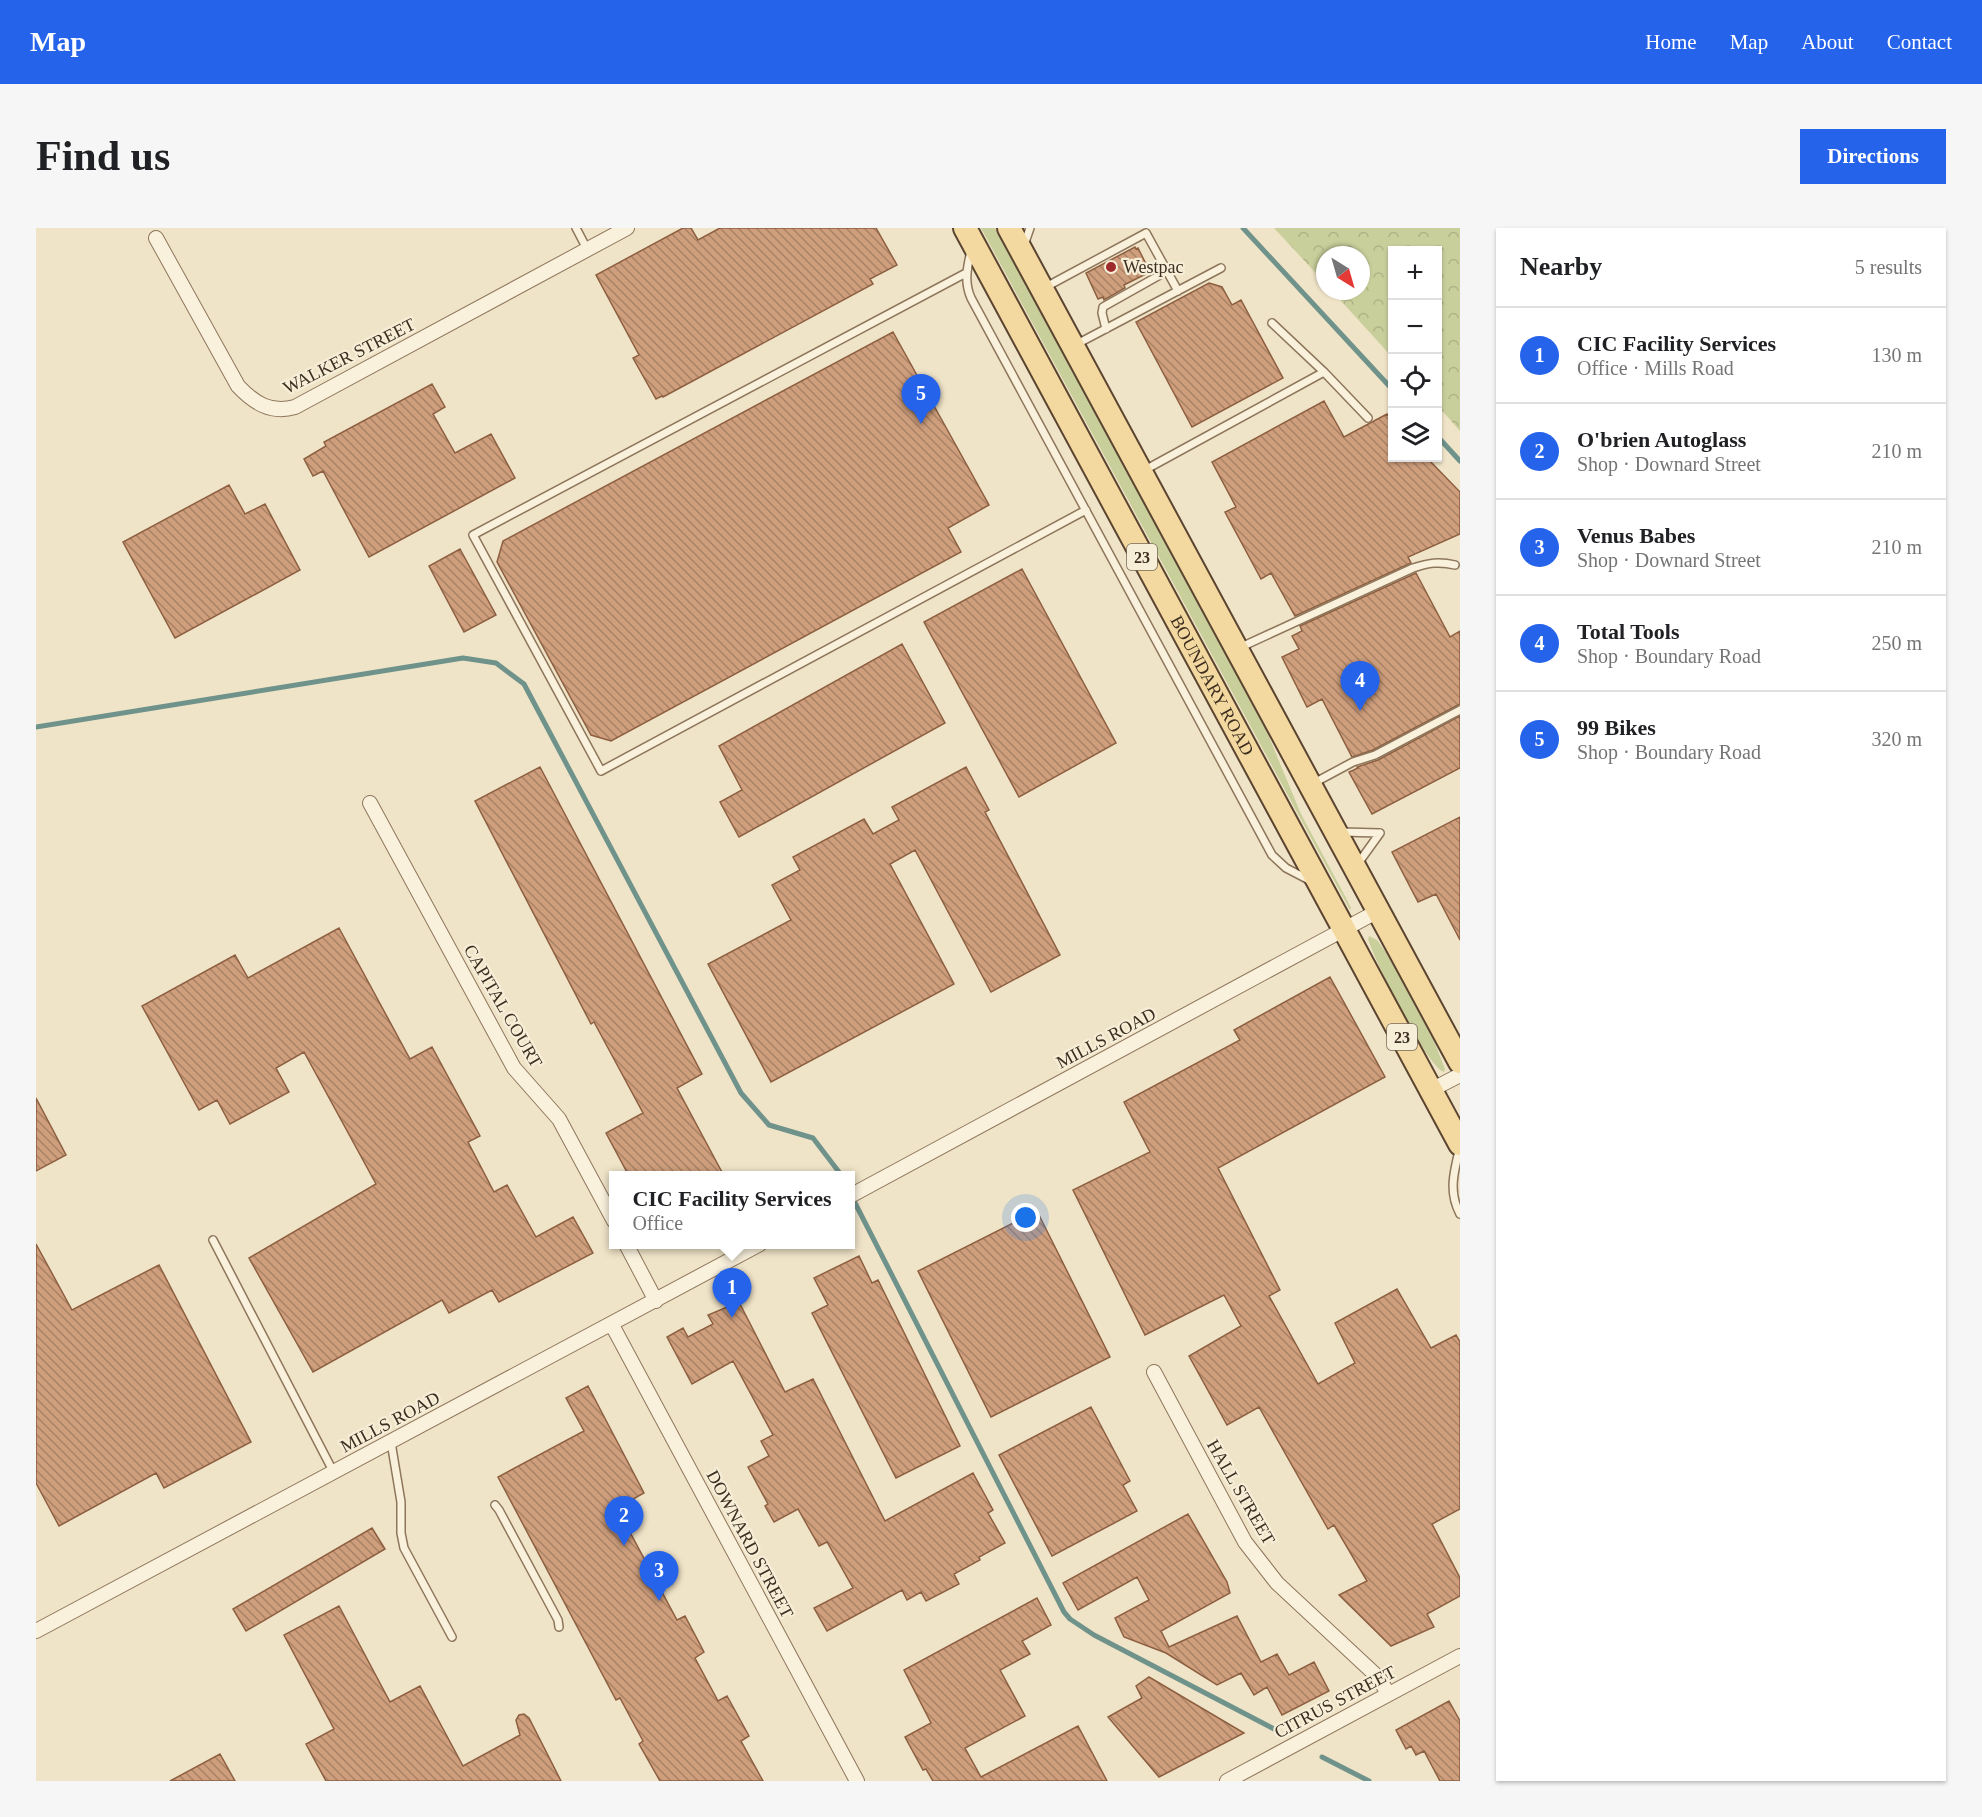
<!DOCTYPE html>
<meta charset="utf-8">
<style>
:root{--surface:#fff;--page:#f6f6f6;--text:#202124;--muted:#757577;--line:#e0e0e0;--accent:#2563eb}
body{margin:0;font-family:"Times New Roman",serif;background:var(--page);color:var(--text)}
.controls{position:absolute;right:18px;top:18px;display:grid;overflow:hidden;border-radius:0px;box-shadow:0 2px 4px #0004}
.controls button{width:54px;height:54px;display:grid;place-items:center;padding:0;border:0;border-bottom:2px solid var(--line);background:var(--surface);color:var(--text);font:30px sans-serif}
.compass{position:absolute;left:1280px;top:18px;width:54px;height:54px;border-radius:50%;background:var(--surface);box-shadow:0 2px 4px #0004;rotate:143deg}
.you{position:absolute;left:990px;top:990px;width:21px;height:21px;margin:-15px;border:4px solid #fff;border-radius:50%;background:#1a73e8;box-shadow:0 0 0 9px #1a73e833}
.badge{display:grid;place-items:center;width:39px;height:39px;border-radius:50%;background:var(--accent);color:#fff;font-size:20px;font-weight:700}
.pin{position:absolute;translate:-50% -50px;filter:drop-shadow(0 2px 3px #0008)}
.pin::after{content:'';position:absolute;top:32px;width:21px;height:18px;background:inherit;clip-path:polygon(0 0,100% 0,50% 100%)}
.popup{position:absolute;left:573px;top:943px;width:246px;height:78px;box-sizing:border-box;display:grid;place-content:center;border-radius:0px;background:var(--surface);filter:drop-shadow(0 2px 4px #0005);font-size:20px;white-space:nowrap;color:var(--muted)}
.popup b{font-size:22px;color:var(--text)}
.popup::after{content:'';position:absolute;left:50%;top:100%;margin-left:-12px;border:12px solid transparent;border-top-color:var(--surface)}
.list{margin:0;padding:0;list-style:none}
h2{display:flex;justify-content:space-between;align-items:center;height:78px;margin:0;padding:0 24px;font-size:26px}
h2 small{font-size:20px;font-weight:400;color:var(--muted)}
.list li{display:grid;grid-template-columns:39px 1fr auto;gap:18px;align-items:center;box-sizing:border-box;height:96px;padding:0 24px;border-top:2px solid var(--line)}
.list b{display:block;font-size:22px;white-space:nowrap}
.list p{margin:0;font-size:20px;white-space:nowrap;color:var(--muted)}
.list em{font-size:20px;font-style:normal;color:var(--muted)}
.icon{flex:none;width:33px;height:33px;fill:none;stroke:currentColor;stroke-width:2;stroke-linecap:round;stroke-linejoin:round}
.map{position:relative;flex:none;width:1424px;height:1553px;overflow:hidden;border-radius:0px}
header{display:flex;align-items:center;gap:36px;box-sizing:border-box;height:84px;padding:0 30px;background:var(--accent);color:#fff}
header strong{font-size:28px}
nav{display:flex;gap:33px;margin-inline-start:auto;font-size:21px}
.intro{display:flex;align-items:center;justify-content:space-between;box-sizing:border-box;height:144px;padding:0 36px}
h1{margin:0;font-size:42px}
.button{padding:15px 27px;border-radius:0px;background:var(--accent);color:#fff;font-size:21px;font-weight:700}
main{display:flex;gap:36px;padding:0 36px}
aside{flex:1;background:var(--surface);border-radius:0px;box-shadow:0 2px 4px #0004}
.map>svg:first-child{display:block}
.green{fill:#c9cf9b}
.forest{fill:url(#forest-crowns)}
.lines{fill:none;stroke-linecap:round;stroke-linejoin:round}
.stream{stroke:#6f938a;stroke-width:5}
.building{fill:url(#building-back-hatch);stroke:#8d5f41;stroke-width:1.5}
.service-casing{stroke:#8d765c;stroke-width:10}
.minor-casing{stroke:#8d765c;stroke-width:16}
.primary-casing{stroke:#5b4430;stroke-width:26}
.service{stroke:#faf1dc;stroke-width:7}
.minor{stroke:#faf1dc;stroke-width:14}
.primary{stroke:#f3d9a0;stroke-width:22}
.poi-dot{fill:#9e2a2b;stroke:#f7eed8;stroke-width:2}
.labels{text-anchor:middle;stroke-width:4.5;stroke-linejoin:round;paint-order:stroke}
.shield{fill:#f7eed8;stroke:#756857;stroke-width:1.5}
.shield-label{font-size:16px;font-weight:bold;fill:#3d2e20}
.poi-label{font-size:18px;fill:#3d2e20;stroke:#f7eed8;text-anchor:start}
.street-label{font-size:18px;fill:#3d2e20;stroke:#f7eed8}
</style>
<header>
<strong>Map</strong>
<nav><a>Home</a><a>Map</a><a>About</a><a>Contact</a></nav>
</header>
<div class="intro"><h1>Find us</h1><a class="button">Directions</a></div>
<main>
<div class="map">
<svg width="1424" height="1553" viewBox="0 0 1424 1553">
<defs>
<pattern id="forest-crowns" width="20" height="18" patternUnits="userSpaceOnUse" patternTransform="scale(1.5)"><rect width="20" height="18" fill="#c9cf9b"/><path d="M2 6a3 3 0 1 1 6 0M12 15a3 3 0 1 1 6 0" fill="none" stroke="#aeb285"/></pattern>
<pattern id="building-back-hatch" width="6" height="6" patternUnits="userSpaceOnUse" patternTransform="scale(1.5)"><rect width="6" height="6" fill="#cf9f7d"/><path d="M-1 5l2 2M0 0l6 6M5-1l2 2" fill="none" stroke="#a98266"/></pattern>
</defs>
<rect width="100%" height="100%" fill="#f0e4c8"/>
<path class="green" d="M945,0H959L1231,504L1265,586L1309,668L1315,680L1314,682Z
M1333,708L1341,712L1351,726L1398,813L1409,841L1408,844C1390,838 1339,733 1332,711Z"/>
<path class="forest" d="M1238,0H1424V203L1402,178V22H1356V129L1296,63H1325V27H1289V55Z"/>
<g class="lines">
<path class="stream" d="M1207,0L1356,161
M1402,209L1424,233
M0,499L427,430L460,435L488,456L705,865L733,897L777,910L806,948
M816,969L1028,1384L1034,1391L1058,1407L1240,1502
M1286,1529L1333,1553"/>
</g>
<path class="building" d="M647,0H655L662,12L684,0H840L861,37L834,51L837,56L627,169L626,168L620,171L597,130L603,127L560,47Z
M1099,19L1100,21L1102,20L1114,44L1088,57L1089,60L1068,72L1067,69L1062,71L1050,45Z
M1173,55L1186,59L1196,77L1205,72L1247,150L1156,199L1100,94Z
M857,104L953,277L912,300L925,324L575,513L555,507L461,334L467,313Z
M396,156L409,179L397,186L419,225L455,206L479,250L333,329L287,243L277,248L268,231L290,218L288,214Z
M1288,173L1308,209L1351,186L1356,192V230H1391L1424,264V306L1372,329L1375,335L1259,388L1235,345L1225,351L1189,284L1200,279L1176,234Z
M193,257L209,286L229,276L264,342L139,410L87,314Z
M424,321L460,387L428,404L393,338Z
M986,341L1080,515L983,569L888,394Z
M1380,345L1414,409L1424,403V476L1337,522L1316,529L1286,471L1271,479L1246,429L1263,421L1256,408L1266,403L1264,398Z
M866,416L909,495L703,609L684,574L706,562L683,518Z
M1424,488V540L1336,586L1313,544L1322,540L1321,539L1342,532Z
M504,539L666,846L641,860L688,948H593L570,905L607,885L558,794L555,796L439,573Z
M930,539L953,582L949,584L1024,727L955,764L879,622L854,636L918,756L735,854L672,736L755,692L736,657L764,642L757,629L828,591L837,606L863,592L856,579Z
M1424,589V712L1400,666L1382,674L1356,624Z
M303,700L374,831L396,819L444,908L432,914L458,964L471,957L500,1009L537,989L557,1025L463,1074L456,1062L413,1085L406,1072L277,1144L213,1030L340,956L268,824L240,840L253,864L194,896L181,872L163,882L106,778L199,727L212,750Z
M1294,749L1349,849L1182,940L1244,1062L1233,1068L1282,1156L1319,1135L1299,1095L1361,1061L1395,1120L1420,1107L1424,1114V1281L1396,1296L1424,1350V1368L1391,1386L1398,1399L1355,1418L1303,1367L1331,1353L1298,1297L1292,1301L1223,1179L1191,1197L1153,1128L1205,1098L1188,1067L1109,1107L1037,962L1114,924L1088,874L1204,812L1198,802Z
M0,870L30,927L0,943Z
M1001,983L1074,1129L955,1189L882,1043Z
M0,1016L36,1082L123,1037L215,1214L128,1260L120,1245L23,1298L0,1255Z
M823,1028L836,1055L842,1052L924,1218L860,1250L776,1085L792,1077L778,1050Z
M703,1074L749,1164L777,1151L849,1293L937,1245L957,1282L952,1285L969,1315L943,1329L944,1332L918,1346L923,1356L890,1373L885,1364L871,1372L866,1362L791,1403L778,1380L817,1360L791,1314L783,1318L762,1281L738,1294L729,1278L732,1276L712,1239L733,1228L725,1213L737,1207L697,1133L656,1156L631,1109L647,1100L652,1109L677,1096L672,1087Z
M552,1158L608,1265L581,1280L641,1392L649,1388L668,1424L659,1430L682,1473L691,1468L713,1508L705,1513L727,1553H624L603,1516L607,1513L584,1470L580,1472L462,1249L548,1203L530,1170Z
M1055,1179L1094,1253L1087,1257L1101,1283L1016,1328L963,1227Z
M1152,1286L1191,1354L1194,1365L1125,1403L1133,1419L1201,1388L1225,1434L1241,1426L1253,1447L1278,1434L1293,1463L1246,1487L1231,1459L1218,1467L1205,1445L1181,1457L1130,1425L1088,1409L1079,1390L1113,1372L1101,1349L1042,1382L1027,1355Z
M336,1300L349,1321L210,1403L197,1381Z
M1001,1370L1015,1397L986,1413L994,1426L964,1442L989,1488L929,1520L945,1549L1042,1498L1071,1553H897L890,1541L887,1542L869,1509L895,1495L868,1442Z
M303,1378L354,1474L384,1458L427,1538L484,1507L480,1492L483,1487L488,1486L493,1490L525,1553H290L270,1516L298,1501L248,1407Z
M1113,1449L1208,1505L1123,1549L1072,1489L1106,1470L1100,1458Z
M1413,1473L1424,1493V1553H1404L1388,1523L1380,1527L1375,1518L1370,1521L1360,1502Z
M184,1526L199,1553H134Z"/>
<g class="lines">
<g class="service-casing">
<path id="service" d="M540,0L551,21
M988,17L994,0
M935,23C931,40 928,54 935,70L1236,627L1250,640L1273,652
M1131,43L1142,63
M930,45L437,307L565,543L1050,282
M1008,60L1110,5L1131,43L1067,79L1066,85L1070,101
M1039,117L1185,40
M1288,144L1332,190
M1107,243L1288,144L1236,95
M1203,420L1377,340C1392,335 1403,333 1419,337
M1276,556L1317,534L1339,527L1424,482
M1305,604L1344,605
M1321,637L1344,605
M1424,919C1418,943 1412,964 1424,986
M177,1012L298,1245
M355,1214L365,1274V1305L368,1320L416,1409
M459,1277L463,1282L522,1392L523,1399"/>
</g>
<g class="minor-casing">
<path id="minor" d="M120,10L202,158C218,175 235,186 259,179L591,0
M334,575L478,840L523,891L578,993
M1395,862L1424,847
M814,968L1342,683
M590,1016L620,1073
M576,1097L821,1553
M1118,1144L1209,1314L1241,1355L1343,1450L1352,1466
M0,1403L724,1016
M1191,1553L1424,1428"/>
</g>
<g class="primary-casing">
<g id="primary">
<path id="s1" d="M929,0L1424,916"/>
<path d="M973,0L1424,834"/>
</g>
</g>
<use href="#service" class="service"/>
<use href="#minor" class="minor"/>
<use href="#primary" class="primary"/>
</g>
<circle class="poi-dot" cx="1075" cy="39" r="6"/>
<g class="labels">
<g class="shield">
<rect x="1091" y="316" width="30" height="26" rx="4.5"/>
<rect x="1351" y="796" width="30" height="26" rx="4.5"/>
</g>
<g class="shield-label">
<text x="1106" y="335">23</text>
<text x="1366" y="815">23</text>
</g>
<g class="poi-label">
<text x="1087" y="45">Westpac</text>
</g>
<g class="street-label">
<text transform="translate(313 128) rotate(-27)" y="6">WALKER STREET</text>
<text dy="6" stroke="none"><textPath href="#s1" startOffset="520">BOUNDARY ROAD</textPath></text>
<text transform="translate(467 778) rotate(60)" y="6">CAPITAL COURT</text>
<text transform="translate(1070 810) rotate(-28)" y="6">MILLS ROAD</text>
<text transform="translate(354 1194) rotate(-28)" y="6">MILLS ROAD</text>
<text transform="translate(1205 1264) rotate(60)" y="6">HALL STREET</text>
<text transform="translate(714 1316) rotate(62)" y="6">DOWNARD STREET</text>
<text transform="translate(1299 1474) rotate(-28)" y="6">CITRUS STREET</text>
</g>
</g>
</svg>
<div class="controls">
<button>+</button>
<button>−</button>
<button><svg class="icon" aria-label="locate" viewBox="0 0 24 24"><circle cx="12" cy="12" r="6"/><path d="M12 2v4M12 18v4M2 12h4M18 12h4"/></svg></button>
<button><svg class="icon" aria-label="layers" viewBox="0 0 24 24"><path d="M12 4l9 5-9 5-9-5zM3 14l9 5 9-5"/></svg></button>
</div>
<svg class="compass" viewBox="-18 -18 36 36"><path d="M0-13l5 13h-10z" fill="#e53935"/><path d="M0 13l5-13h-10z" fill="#757577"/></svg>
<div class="you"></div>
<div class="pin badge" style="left:696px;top:1090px">1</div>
<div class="popup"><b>CIC Facility Services</b>Office</div>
<div class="pin badge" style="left:588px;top:1318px">2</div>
<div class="pin badge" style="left:623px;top:1373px">3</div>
<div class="pin badge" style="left:1324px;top:483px">4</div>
<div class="pin badge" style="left:885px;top:196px">5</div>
</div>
<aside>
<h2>Nearby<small>5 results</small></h2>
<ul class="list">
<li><span class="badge">1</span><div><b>CIC Facility Services</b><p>Office · Mills Road</p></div><em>130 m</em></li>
<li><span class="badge">2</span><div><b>O'brien Autoglass</b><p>Shop · Downard Street</p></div><em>210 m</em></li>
<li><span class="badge">3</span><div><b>Venus Babes</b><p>Shop · Downard Street</p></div><em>210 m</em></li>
<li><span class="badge">4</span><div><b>Total Tools</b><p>Shop · Boundary Road</p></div><em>250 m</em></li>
<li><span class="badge">5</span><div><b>99 Bikes</b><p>Shop · Boundary Road</p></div><em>320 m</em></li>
</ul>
</aside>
</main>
